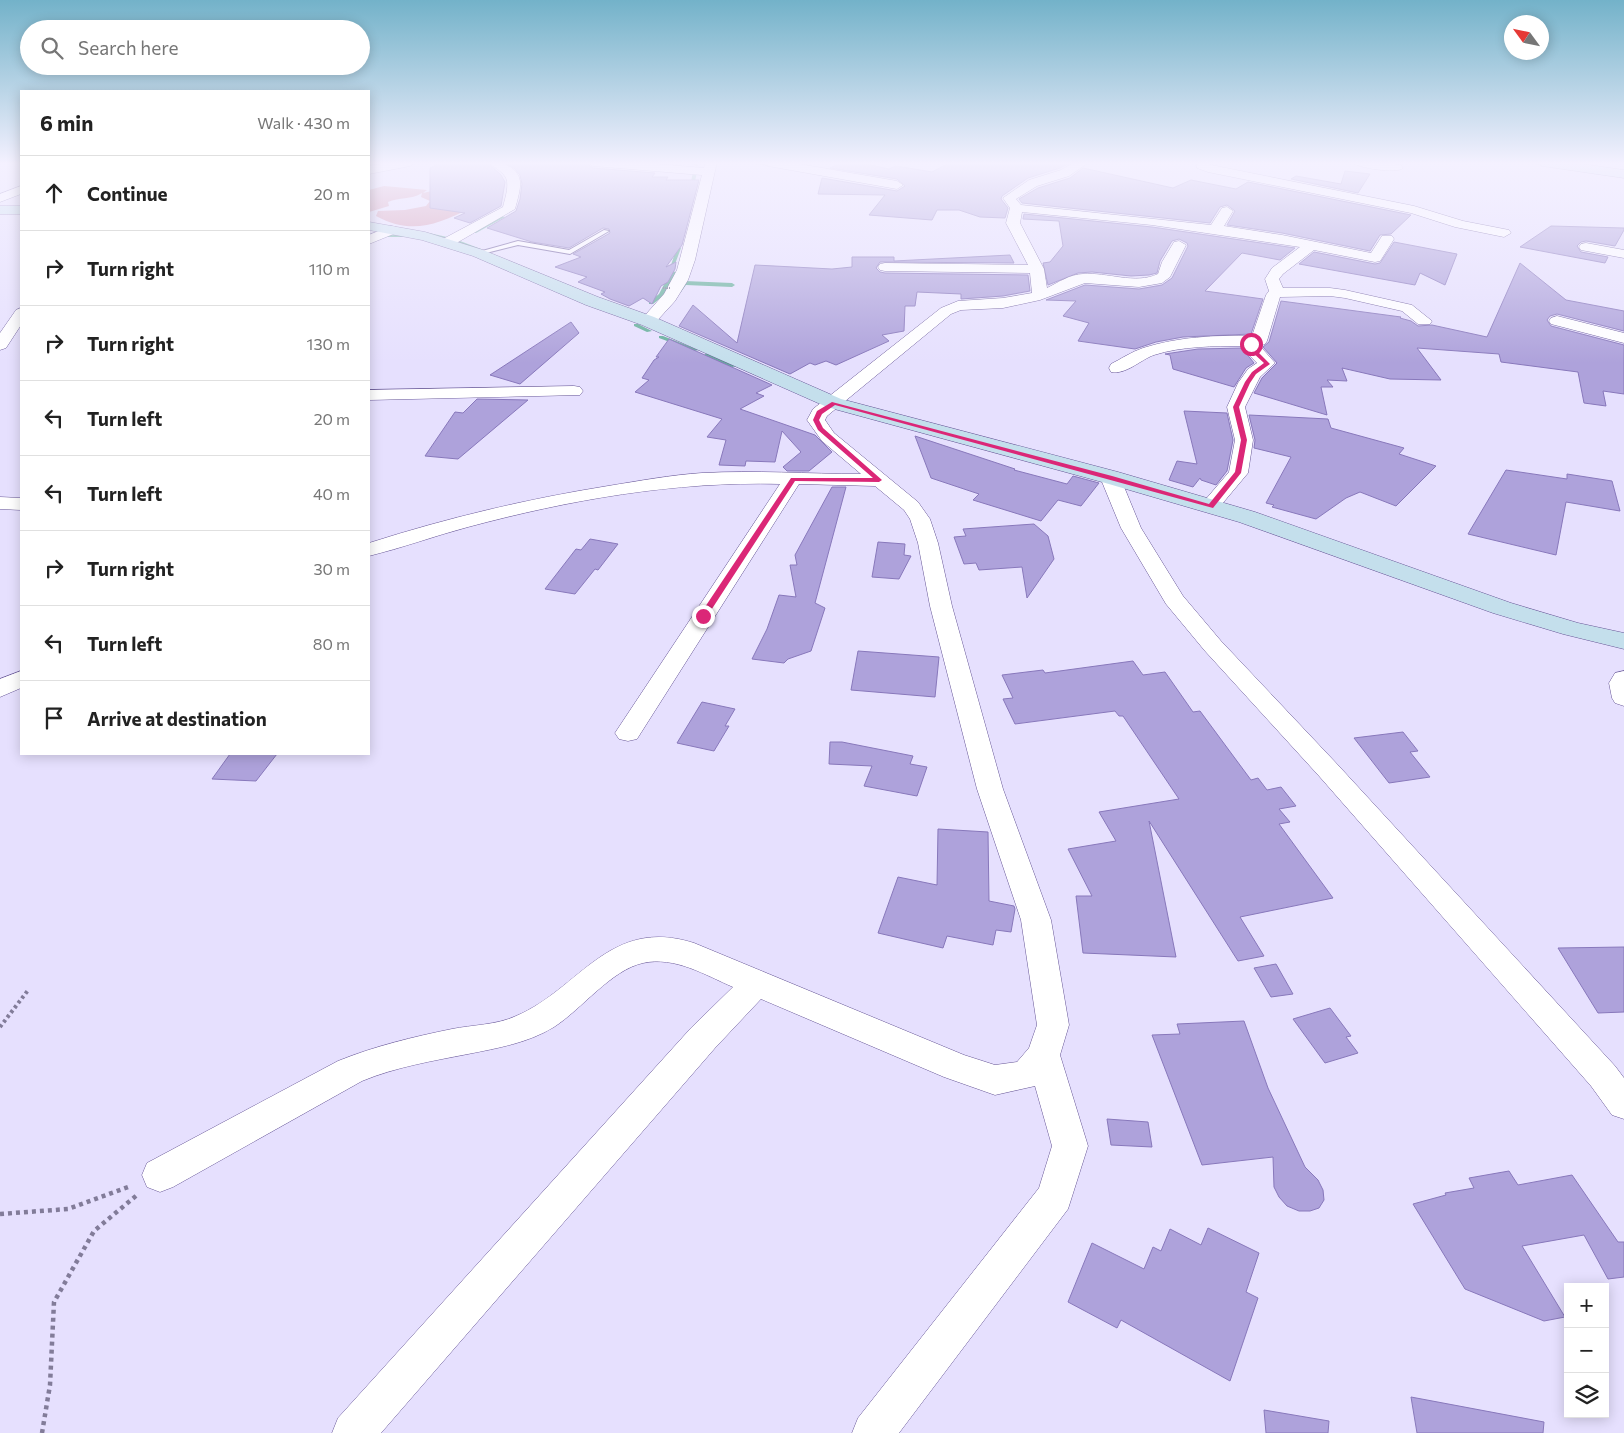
<!DOCTYPE html>
<meta charset="utf-8">
<style>
:root{--surface:#fff;--page:#f6f6f6;--text:#222;--muted:#767676;--line:#e0e0e0}
body{margin:0;font-family:Commissioner,sans-serif;background:var(--page);color:var(--text)}
.controls{position:absolute;right:15px;bottom:15px;display:grid;overflow:hidden;border-radius:0px;box-shadow:0 2px 12px #0003}
.controls button{width:45px;height:45px;display:grid;place-items:center;padding:0;border:0;border-bottom:1px solid var(--line);background:var(--surface);color:var(--text);font:25px sans-serif}
.compass{position:absolute;left:1504px;top:15px;width:45px;height:45px;border-radius:50%;background:var(--surface);box-shadow:0 2px 12px #0003;rotate:303deg}
.stop{position:absolute;width:15px;height:15px;margin:-11px;border:4px solid #db2777;border-radius:50%;background:#fff}
.stop.end{background:#db2777;border-color:#fff;box-shadow:0 1px 5px #0008}
.list{margin:0;padding:0;list-style:none}
h2{display:flex;justify-content:space-between;align-items:center;height:65px;margin:0;padding:0 20px;font-size:21px}
h2 small{font-size:16px;font-weight:400;color:var(--muted)}
.list li{display:grid;grid-template-columns:32px 1fr auto;gap:15px;align-items:center;box-sizing:border-box;height:75px;padding:0 20px;border-top:1px solid var(--line)}
.list b{display:block;font-size:19px;white-space:nowrap}
.list em{font-size:16px;font-style:normal;color:var(--muted)}
.icon{flex:none;width:28px;height:28px;fill:none;stroke:currentColor;stroke-width:2;stroke-linecap:round;stroke-linejoin:round}
.map{position:relative;flex:none;width:1624px;height:1433px;overflow:hidden}
.search{position:absolute;background:var(--surface);box-shadow:0 2px 12px #0003;left:20px;top:20px;width:350px;height:55px;display:flex;align-items:center;gap:12px;box-sizing:border-box;padding:0 18px;border-radius:28px;color:var(--muted);font-size:19px}
.panel{position:absolute;background:var(--surface);box-shadow:0 2px 12px #0003;left:20px;top:90px;width:350px;height:665px;border-radius:0px}
.map>svg:first-child{display:block}
.forest{fill:#d294ac}
.lines{fill:none;stroke-linecap:round;stroke-linejoin:round}
.stream{fill:#64af9a;fill-rule:evenodd}
.building{fill:#aea2db;stroke:#8878bb}
.lane-casing{stroke:#665696;stroke-width:2}
.street-casing{stroke:#665696;stroke-width:1}
.secondary-casing{stroke:#665696;stroke-width:1}
.path-far1{stroke:#827c99;stroke-width:4;stroke-dasharray:3 3;stroke-linecap:butt}
.path{stroke:#827c99;stroke-width:4.5;stroke-dasharray:4 4;stroke-linecap:butt}
.lane{fill:#fff;fill-rule:evenodd}
.street{fill:#fff;fill-rule:evenodd}
.secondary{fill:#c4dfec;fill-rule:evenodd}
.path-bridge{stroke:#827c99;stroke-width:2;stroke-dasharray:1 1;stroke-linecap:butt}
.route{fill:#db2777}
</style>
<div class="map">
<svg width="1624" height="1433" viewBox="0 0 1624 1433">
<rect width="100%" height="100%" fill="#e6e0fe"/>
<path class="forest" d="M384,186L427,190L423,193L432,191L469,209C436,225 411,235 376,216L378,211L405,210L426,206L430,201L421,197L422,193C411,200 399,197 388,202L389,206L369,212V190Z"/>
<g class="lines">
<path class="stream" d="M695,162H699L697,166L694,165Z
M743,162H754L777,166L775,167Z
M695,171L697,172L693,191L691,192L689,191L693,172Z
M501,216L505,217L476,233L472,232Z
M425,232L447,237L456,234L458,235L447,239L423,234V233Z
M384,235H407L409,236L407,237H385L369,244V241Z
M461,236L465,237L460,241L481,249L477,250L454,242V240Z
M677,247L681,248L675,264L671,265Z
M671,271L676,272L663,296L653,304H649V302L659,294Z
M685,281L732,283L735,285L732,287L686,285L681,292H677V290Z
M634,324H638L652,331L647,332L634,326Z
M659,336H663L699,350L694,351L659,338Z
M707,353L736,365L737,366L732,367L705,356L704,355Z"/>
</g>
<path class="building" d="M442,162H490V165L501,175L505,182L501,206L470,223L454,218L465,213L430,208V168Z
M503,162L586,163L593,168L655,173L652,177H668L666,180H699L682,245L666,267L676,262L675,269L668,282L661,286L652,304L643,298L629,306L610,299L601,294L605,292L578,282L587,277L555,267L581,257L573,254L610,233L609,229L603,228L569,248L532,242L487,228L516,211L520,199L522,184L520,175L514,168Z
M844,162H857L889,169L896,166L932,172L951,162H1071L1060,168L1028,178L1002,196L1001,199L1008,208L1005,218L980,217L959,210H937L932,220L869,215L885,195L818,194L822,178L897,191L905,186L897,179L830,168Z
M1083,168L1173,188L1191,180L1236,189L1248,182L1411,215L1391,234L1380,235L1370,251L1282,233L1227,225L1235,211L1227,205L1220,207L1210,223L1022,203L1019,199L1038,188L1070,178Z
M1345,171L1370,174L1358,193L1291,179L1296,176L1341,184Z
M1024,214L1152,227L1295,248L1280,260L1242,253L1205,291L1263,299L1251,334L1183,337L1156,342L1135,349L1078,341L1089,323L1063,316L1076,301L1046,300L1085,285L1139,289L1162,285L1172,278L1188,246L1187,243L1179,239L1172,241L1160,261L1157,273L1149,275L1131,276L1092,272L1078,273L1048,285L1043,263L1050,262L1063,246L1059,221L1023,219Z
M1551,226L1624,228V230L1615,246L1586,241L1581,242L1577,246L1581,252L1608,257L1605,263L1520,247Z
M1394,242L1457,254L1445,285L1420,273L1415,285L1299,264L1314,252L1375,264L1380,263Z
M1010,255L1014,263L880,262L876,268L880,272L885,273L1028,275L1030,291L1003,296L961,299V294L917,292L915,306H905L904,331L882,335L889,341L836,365L826,361L815,365L810,363L790,374L679,326L693,305L737,343L755,265L832,269L852,267V257H894V261Z
M1520,263L1566,300L1624,311V331L1557,314L1550,316L1547,320L1551,326L1624,345V394L1603,391L1606,406L1584,403L1578,372L1501,362L1499,354L1417,348L1441,380L1390,379L1342,368L1347,381L1327,380L1333,387H1321L1327,415L1254,393L1262,378L1277,363L1263,347L1269,342L1281,301L1401,317L1400,318L1411,321L1418,326L1432,325L1487,337Z
M571,322L579,333L520,384L490,375Z
M669,339L772,385L756,393L764,396L740,409L815,435L832,452L809,471H787L783,467L801,452L782,431L775,462L746,461L745,466L719,465L726,440L707,437L722,419L635,392L649,380L642,378L654,360L659,357H656Z
M1242,348L1254,363L1246,368L1234,387L1173,369L1170,355L1165,354L1198,349Z
M477,399L528,400L458,459L425,456L455,412L463,413Z
M1184,411L1227,413L1233,440L1227,471L1216,485L1201,480L1200,478L1193,487L1169,480L1177,461L1197,464Z
M1249,415L1328,419L1331,428L1404,448L1399,454L1436,466L1396,506L1360,492L1346,498L1316,519L1272,507L1274,505L1266,503L1291,457L1254,448L1255,440Z
M915,436L1015,469L1014,470L1067,484L1073,476L1099,483L1081,506L1058,500L1041,521L973,500L979,494L931,478Z
M1506,470L1567,479V474L1612,481L1620,511L1566,502L1556,555L1468,534Z
M832,487H846L815,603L825,608L811,651L788,659L784,663L752,659L767,629L779,595L796,597L790,565H797L795,555Z
M1034,524L1048,536L1054,559L1027,598L1022,567L979,570L976,563L964,564L954,537L966,536L963,529Z
M590,539L618,544L598,570L595,569L575,594L545,589L576,549L581,550Z
M878,542L905,544L904,555L911,556L899,579L872,577Z
M858,651L939,657L935,697L851,690Z
M1133,661L1143,675L1165,672L1193,712L1200,711L1251,780L1258,778L1267,790L1281,787L1296,806L1279,809L1290,822L1279,824L1333,898L1240,917L1264,956L1238,961L1149,821L1176,957L1083,953L1076,896H1092L1068,849L1116,841L1099,812L1179,799L1123,716H1119L1115,711L1015,724L1003,699L1013,698L1002,675L1043,670L1045,673Z
M702,702L735,709L725,726H729L714,751L677,743Z
M1403,732L1418,751L1410,752L1430,777L1389,783L1354,738Z
M830,742H842L913,756L910,764L927,767L917,796L864,786L872,766L829,764Z
M230,754H277L256,781L212,779Z
M938,829L988,832L989,901L1014,906L1015,909L1011,932L996,930L993,945L947,936L943,948L878,933L898,877L937,885Z
M1624,947V1012L1598,1013L1558,948Z
M1276,964L1293,994L1271,997L1254,968Z
M1330,1008L1351,1036L1346,1037L1358,1053L1325,1063L1293,1019Z
M1244,1021L1268,1088L1305,1167L1318,1180L1323,1190L1324,1200L1319,1208L1310,1211H1299L1287,1206L1279,1197L1274,1187L1273,1157L1202,1165L1152,1035L1180,1034L1177,1024Z
M1107,1119L1148,1122L1152,1147L1111,1145Z
M1509,1171L1518,1185L1572,1175L1618,1242H1624V1277L1608,1279L1584,1235L1522,1246L1565,1317L1544,1321L1465,1289L1413,1204L1446,1195L1445,1193L1474,1188L1469,1178Z
M1208,1228L1259,1253L1246,1292L1258,1298L1230,1381L1121,1320L1117,1328L1068,1302L1092,1243L1144,1269L1153,1247L1161,1251L1170,1229L1201,1245Z
M1411,1397L1544,1422L1543,1433H1417Z
M1264,1410L1329,1421L1328,1433H1266Z"/>
<g class="lines">
<g class="lane-casing">
<path id="lane" d="M604,230L609,231L570,254L518,245L478,255L475,253L518,241L569,250Z"/>
</g>
<g class="street-casing">
<path id="street" d="M392,162H416L410,166L369,174V166Z
M493,162C503,162 518,168 520,181C521,189 517,201 515,209L453,245H443L441,242L443,239L503,207C505,198 511,182 504,175C500,170 495,168 491,164Z
M587,162H633L704,168L705,162H717L695,260L688,280L675,301L654,324H642L640,321L664,294L677,270L702,175L593,166Z
M762,162H788L897,181L903,185L897,189L768,166Z
M1075,162H1089L1069,176L1037,186L1016,199L1021,205L1211,225L1222,208L1227,207L1233,211L1224,226L1282,235L1371,253L1382,236H1392L1394,239L1382,258L1380,261L1375,262L1314,250L1283,274L1279,279L1283,288H1330L1345,290L1412,305L1432,321L1430,324H1418L1402,311L1345,298L1330,296L1280,297L1267,341L1265,344L1260,346L1275,363L1260,377L1245,407L1253,440L1248,473L1217,510L1210,512L1203,510L1200,506L1229,472L1235,440L1227,407L1238,383L1248,369L1257,363L1247,353L1243,346C1214,346 1182,346 1154,355C1140,360 1126,375 1111,372L1109,368L1111,364C1121,359 1131,352 1143,348C1178,337 1215,335 1252,336L1266,295L1269,291L1265,279L1272,268L1300,247L1152,225L1022,212L1020,223L1044,269L1047,288C1057,283 1071,274 1083,274C1107,272 1135,285 1158,274L1162,262L1174,242L1179,241L1186,245L1170,277L1162,283L1139,287L1085,283L1040,300L1003,308L961,310L951,314L827,416L825,420L834,433L918,502L930,519L938,543L952,606L1003,789L1051,920L1069,1025L1060,1055L1088,1146L1068,1209L899,1433H852L858,1418L1039,1188L1052,1146L1035,1086L995,1095L944,1077L761,999L715,1048L381,1433H332L338,1418L691,1028L733,987C705,975 675,956 643,963C611,970 582,1009 554,1027C528,1043 498,1048 468,1054C432,1061 396,1067 362,1081L173,1187L160,1192L147,1187L142,1175L147,1163L338,1061C375,1046 413,1037 452,1029C472,1025 497,1025 516,1016C580,989 609,916 694,943L964,1055L995,1065L1017,1062L1029,1048L1037,1025L1021,920L977,789L930,606L918,543L910,519L904,510L875,486L799,484L637,739L628,741L619,739L615,733L780,484C675,481 569,500 468,527C434,536 402,548 369,556V543C447,518 527,499 608,486C639,481 671,475 702,473C755,470 808,474 861,474L822,441L807,420L813,409L941,308L958,301L1003,298L1032,293L1030,273L885,271L880,270L878,267L880,264L885,263L1028,265L1006,223L1010,208L1003,198L1029,180L1061,170Z
M1196,162H1208L1211,165L1414,206L1463,221L1509,230L1511,233L1504,237L1455,227L1411,213L1208,172L1197,168Z
M1351,162H1380L1401,165L1403,168C1397,174 1357,168 1351,162Z
M21,186V194L0,202V194Z
M391,226L396,227L398,230L396,233L369,244V235Z
M1586,243L1624,250V258L1581,250L1579,247L1581,244Z
M21,308V325L6,348L0,350V333L16,310Z
M1557,316L1624,333V343L1551,324L1549,321L1551,318Z
M574,386L580,387L583,391L580,395L369,400V390Z
M1110,471L1117,473L1120,477L1141,528L1183,596L1221,641L1337,764L1615,1066L1624,1078V1119L1612,1115L1591,1086L1319,776L1205,651L1166,604L1121,528L1100,477L1103,473Z
M0,497L21,498V510L0,509Z
M21,671V688L0,697V679Z
M1624,671V706L1615,703L1612,698L1609,683L1615,673Z"/>
</g>
<g class="secondary-casing">
<path id="secondary" d="M1536,162H1568L1624,170V178L1542,166Z
M0,206H21V214H0Z
M369,222L425,232L483,250L598,297L654,317L841,399L1118,472L1255,512L1511,603L1578,623L1624,633V649L1563,634L1493,613L1239,522L1102,482L827,407L642,325L586,305L473,256L422,240L369,230Z"/>
</g>
<path class="path-far1" d="M0,1027L29,989"/>
<path class="path" d="M0,1214L68,1209L131,1186
M42,1433L50,1385L54,1302L94,1231L137,1195"/>
<use href="#lane" class="lane"/>
<use href="#street" class="street"/>
<use href="#secondary" class="secondary"/>
<path class="path-bridge" d="M663,288H670"/>
</g>
<linearGradient id="sky" x2="0" y2="1"><stop stop-color="#73b2c9"/><stop offset="0.45" stop-color="#f4f1ff"/><stop offset="1" stop-color="#f4f1ff" stop-opacity="0"/></linearGradient>
<rect width="1624" height="363" fill="url(#sky)"/>
<path class="route" d="M1249,343H1253L1256,350L1270,364L1256,374L1250,383L1239,407L1247,440L1241,473L1213,508L835,405L822,414L819,420L823,428L882,480L879,482L795,481L706,618L699,616L791,478H873L818,430L813,420L817,411L832,402L1112,476L1209,504L1235,472L1241,440L1233,407L1245,382L1252,372L1264,363L1251,351Z"/>
</svg>
<div class="controls">
<button>+</button>
<button>−</button>
<button><svg class="icon" aria-label="layers" viewBox="0 0 24 24"><path d="M12 4l9 5-9 5-9-5zM3 14l9 5 9-5"/></svg></button>
</div>
<svg class="compass" viewBox="-18 -18 36 36"><path d="M0-13l5 13h-10z" fill="#e53935"/><path d="M0 13l5-13h-10z" fill="#767676"/></svg>
<div class="stop" style="left:1251px;top:344px"></div>
<div class="stop end" style="left:703px;top:616px"></div>
<div class="search"><svg class="icon" aria-label="search" viewBox="0 0 24 24"><circle cx="10" cy="10" r="6"/><path d="M15 15l6 6"/></svg>Search here</div>
<section class="panel">
<h2>6 min<small>Walk · 430 m</small></h2>
<ul class="list">
<li><svg class="icon" aria-label="ahead" viewBox="0 0 24 24"><path d="M12 20V5M6 11l6-6 6 6"/></svg><div><b>Continue</b></div><em>20 m</em></li>
<li><svg class="icon" aria-label="right" viewBox="0 0 24 24"><path d="M7 20v-9h11M14 6l5 5-5 5"/></svg><div><b>Turn right</b></div><em>110 m</em></li>
<li><svg class="icon" aria-label="right" viewBox="0 0 24 24"><path d="M7 20v-9h11M14 6l5 5-5 5"/></svg><div><b>Turn right</b></div><em>130 m</em></li>
<li><svg class="icon" aria-label="left" viewBox="0 0 24 24"><path d="M17 20v-9H6M10 6l-5 5 5 5"/></svg><div><b>Turn left</b></div><em>20 m</em></li>
<li><svg class="icon" aria-label="left" viewBox="0 0 24 24"><path d="M17 20v-9H6M10 6l-5 5 5 5"/></svg><div><b>Turn left</b></div><em>40 m</em></li>
<li><svg class="icon" aria-label="right" viewBox="0 0 24 24"><path d="M7 20v-9h11M14 6l5 5-5 5"/></svg><div><b>Turn right</b></div><em>30 m</em></li>
<li><svg class="icon" aria-label="left" viewBox="0 0 24 24"><path d="M17 20v-9H6M10 6l-5 5 5 5"/></svg><div><b>Turn left</b></div><em>80 m</em></li>
<li><svg class="icon" aria-label="arrive" viewBox="0 0 24 24"><path d="M6 21V4h12l-3 4 3 4H6"/></svg><div><b>Arrive at destination</b></div></li>
</ul>
</section>
</div>
